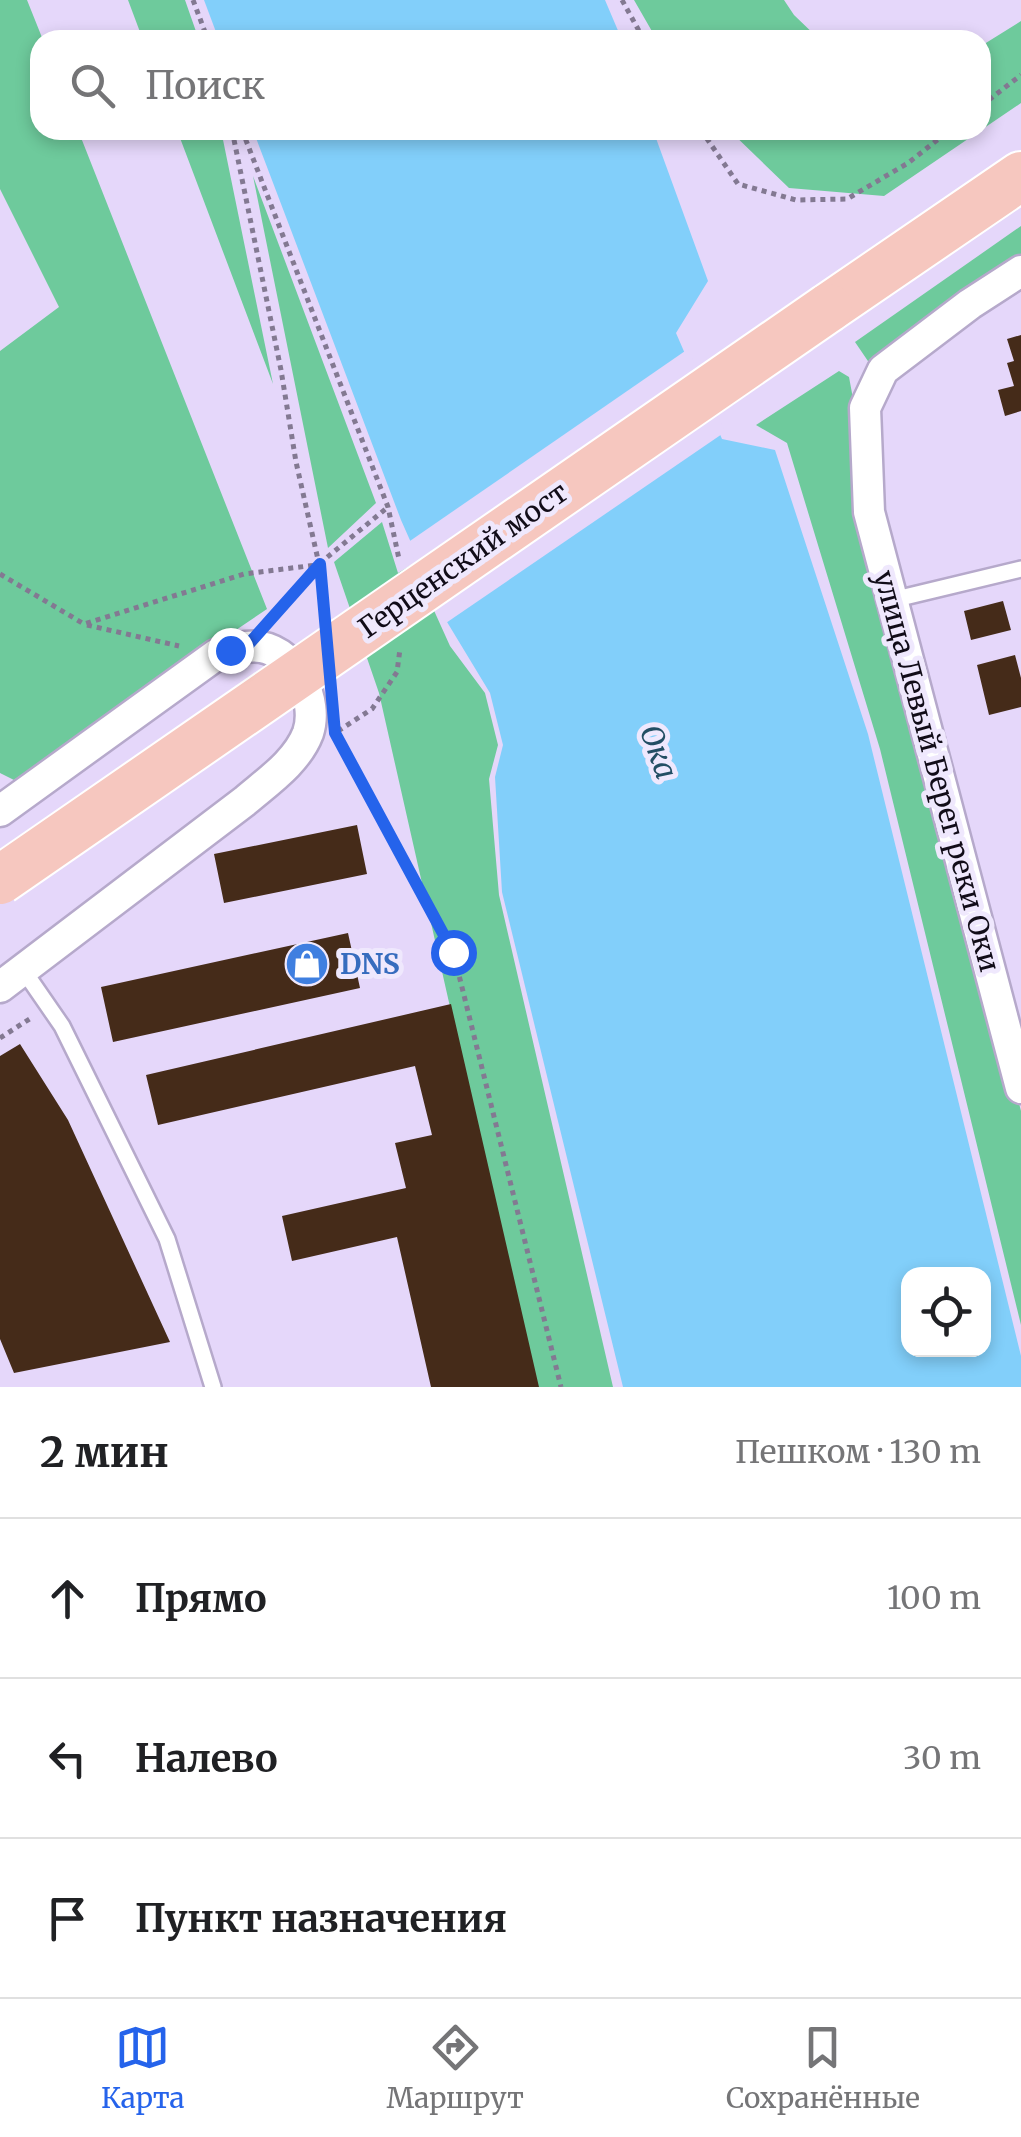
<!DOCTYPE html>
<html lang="ru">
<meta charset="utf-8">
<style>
:root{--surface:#fff;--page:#f6f6f6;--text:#202124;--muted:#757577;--line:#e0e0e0;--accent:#2563eb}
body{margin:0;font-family:Merriweather,serif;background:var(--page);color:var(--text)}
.controls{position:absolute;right:30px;bottom:30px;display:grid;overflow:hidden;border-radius:20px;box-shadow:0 5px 15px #0003}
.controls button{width:90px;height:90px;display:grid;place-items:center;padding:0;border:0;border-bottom:2px solid var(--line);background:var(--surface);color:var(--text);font:50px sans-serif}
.stop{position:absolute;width:30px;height:30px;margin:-22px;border:8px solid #2563eb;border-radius:50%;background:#fff}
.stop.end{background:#2563eb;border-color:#fff;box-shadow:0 2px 10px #0008}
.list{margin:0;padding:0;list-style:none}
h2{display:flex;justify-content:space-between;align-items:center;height:130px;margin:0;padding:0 40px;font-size:42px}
h2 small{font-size:32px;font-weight:400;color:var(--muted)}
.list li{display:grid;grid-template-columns:65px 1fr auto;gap:30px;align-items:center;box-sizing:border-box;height:160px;padding:0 40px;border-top:2px solid var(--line)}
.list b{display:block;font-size:38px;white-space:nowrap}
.list em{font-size:32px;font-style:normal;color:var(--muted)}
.icon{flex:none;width:55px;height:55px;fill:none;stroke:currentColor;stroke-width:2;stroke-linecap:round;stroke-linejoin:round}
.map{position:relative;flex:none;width:1021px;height:1387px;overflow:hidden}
.search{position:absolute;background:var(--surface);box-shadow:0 5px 15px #0003;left:30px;right:30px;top:30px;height:110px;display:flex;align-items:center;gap:25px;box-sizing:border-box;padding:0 35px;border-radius:30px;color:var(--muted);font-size:38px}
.sheet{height:610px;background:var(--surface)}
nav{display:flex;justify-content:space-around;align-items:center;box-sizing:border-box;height:140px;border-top:2px solid var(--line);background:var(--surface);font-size:28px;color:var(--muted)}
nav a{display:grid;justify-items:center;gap:5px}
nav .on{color:var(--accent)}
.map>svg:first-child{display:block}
.green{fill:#6eca9c}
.water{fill:#82cffa;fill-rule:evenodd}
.pier{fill:#e5d7fa}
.building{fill:#452b19}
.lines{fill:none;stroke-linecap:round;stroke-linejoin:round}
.service-casing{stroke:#b6a9cb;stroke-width:20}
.minor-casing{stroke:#b6a9cb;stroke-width:35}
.primary-casing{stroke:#fff;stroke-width:52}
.path{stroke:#837992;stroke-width:5;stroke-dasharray:5 5;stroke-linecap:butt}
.service{stroke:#fff;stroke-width:15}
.minor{stroke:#fff;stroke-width:30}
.primary{stroke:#f6c7bf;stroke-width:48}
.primary-bridge-casing{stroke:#fff;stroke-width:52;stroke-linecap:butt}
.primary-bridge{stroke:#f6c7bf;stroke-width:48}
.route{stroke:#2563eb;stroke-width:12}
.labels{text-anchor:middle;stroke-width:10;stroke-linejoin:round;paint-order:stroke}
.street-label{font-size:28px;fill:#110c18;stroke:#efe8fd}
.shop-label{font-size:28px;font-weight:bold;fill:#366cbe;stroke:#efe8fd;text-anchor:start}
.water-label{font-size:30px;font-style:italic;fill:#234e64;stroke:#efe8fd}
</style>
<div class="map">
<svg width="1021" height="1387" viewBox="0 0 1021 1387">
<rect width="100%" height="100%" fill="#e5d7fa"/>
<path class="green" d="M0,0H27L43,40H40V130H78L267,609L14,780L0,773V351L59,307L0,189Z
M128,0H185L199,40H143Z
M634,0H784L794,15L820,40H657Z
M1021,21V103L884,196L789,188L729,130H981V46Z
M177,130H221L273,384Z
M253,176L376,503L328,548Z
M1021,226V258L872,367L855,342Z
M839,371L849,377L862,447V509L1021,1111V1325L880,749L787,443L756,425Z
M382,522L398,573L413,564L450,646L485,693L498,745L489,779L499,895L613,1387H536L379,693L334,562Z"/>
<path class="water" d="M204,0H605L622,40H219Z
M253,130H653L708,281L676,333L722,439L775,450L868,734L1021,1356V1387H623L502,892L495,777L503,745L490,693L444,617L401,520ZM908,1274H984V1350H908Z"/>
<path class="pier" d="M688,349L725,432L443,625L407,543Z"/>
<path class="building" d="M1021,335V411L1005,416L998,390L1014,386L1007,363L1014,361L1007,339Z
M1003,601L1011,630L971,640L964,611Z
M1015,655L1021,678V707L989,715L977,665Z
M357,825L367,874L224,903L214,854Z
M348,933L360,988L113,1042L101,987Z
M451,1004L539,1387H431L397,1237L292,1261L282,1216L406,1188L395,1143L432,1135L415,1066L158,1125L146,1075Z
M20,1044L68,1120L170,1342L14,1373L0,1339V1056Z"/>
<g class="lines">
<g class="service-casing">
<path id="service" d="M892,600L1021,569
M24,971L62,1026L167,1239L213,1387"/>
</g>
<g class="minor-casing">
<path id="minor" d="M1021,271L970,304L883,370L865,408L869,512L1021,1088
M0,811L216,655C230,650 245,645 261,647C296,653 319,701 308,733C297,762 267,782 245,801L0,987"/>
</g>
<g class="primary-casing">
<path id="primary" d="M828,308L1021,176"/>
</g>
<path class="path" d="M193,0L208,40
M622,0L644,40
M981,106L1021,75
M232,130L281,370L296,462L319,564L271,620
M242,130L388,507L399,559
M701,130L738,184L796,200L847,199L908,163L950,130
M0,574L84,624L244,574L316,565
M324,613L319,564L388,507
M87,625L179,646
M338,731L372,709L397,672L400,649
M337,737L453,951L561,1387
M0,1038L31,1018"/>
<use href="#service" class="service"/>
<use href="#minor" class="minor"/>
<use href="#primary" class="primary"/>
<g class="primary-bridge-casing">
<path id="primary-bridge" d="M0,880L828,308"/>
</g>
<use href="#primary-bridge" class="primary-bridge"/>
</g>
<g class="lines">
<path class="route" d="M230,650L247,646L320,564L335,733L453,952"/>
</g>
<defs>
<g id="shop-disc" transform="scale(2.25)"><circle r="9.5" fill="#3f7fe0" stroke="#efe8fd"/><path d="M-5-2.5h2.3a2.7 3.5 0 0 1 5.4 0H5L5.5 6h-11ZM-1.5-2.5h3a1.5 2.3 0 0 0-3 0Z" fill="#fff"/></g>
</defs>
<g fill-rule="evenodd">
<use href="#shop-disc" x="307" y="964"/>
</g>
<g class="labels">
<g class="street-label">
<text transform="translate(463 560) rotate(-35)" y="10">Герценский мост</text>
<text transform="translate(937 771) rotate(75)" y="10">улица Левый Берег реки Оки</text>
</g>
<g class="shop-label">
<text x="340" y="974">DNS</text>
</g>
<g class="water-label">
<text transform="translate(658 752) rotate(70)" y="10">Ока</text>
</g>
</g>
</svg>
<div class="controls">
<button><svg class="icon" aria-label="locate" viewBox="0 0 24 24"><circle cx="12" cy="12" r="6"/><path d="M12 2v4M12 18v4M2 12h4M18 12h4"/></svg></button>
</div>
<div class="stop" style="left:453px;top:952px"></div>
<div class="stop end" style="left:230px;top:650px"></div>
<div class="search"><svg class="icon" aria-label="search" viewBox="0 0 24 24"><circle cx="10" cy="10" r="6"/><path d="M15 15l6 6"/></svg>Поиск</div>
</div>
<section class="sheet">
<h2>2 мин<small>Пешком · 130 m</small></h2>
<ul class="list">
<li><svg class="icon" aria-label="ahead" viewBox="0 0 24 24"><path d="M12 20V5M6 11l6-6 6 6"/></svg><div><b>Прямо</b></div><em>100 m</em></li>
<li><svg class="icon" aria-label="left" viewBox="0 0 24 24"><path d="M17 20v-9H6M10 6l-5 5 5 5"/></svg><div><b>Налево</b></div><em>30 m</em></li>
<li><svg class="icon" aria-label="arrive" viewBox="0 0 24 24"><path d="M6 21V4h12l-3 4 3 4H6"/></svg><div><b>Пункт назначения</b></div></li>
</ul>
</section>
<nav>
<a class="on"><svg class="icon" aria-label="map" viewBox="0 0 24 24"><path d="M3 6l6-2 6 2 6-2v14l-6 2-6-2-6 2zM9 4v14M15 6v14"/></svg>Карта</a>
<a><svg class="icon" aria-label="directions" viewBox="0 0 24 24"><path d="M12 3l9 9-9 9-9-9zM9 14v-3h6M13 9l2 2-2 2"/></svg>Маршрут</a>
<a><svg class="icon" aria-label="saved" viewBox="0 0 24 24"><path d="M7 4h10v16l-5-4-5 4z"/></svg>Сохранённые</a>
</nav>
